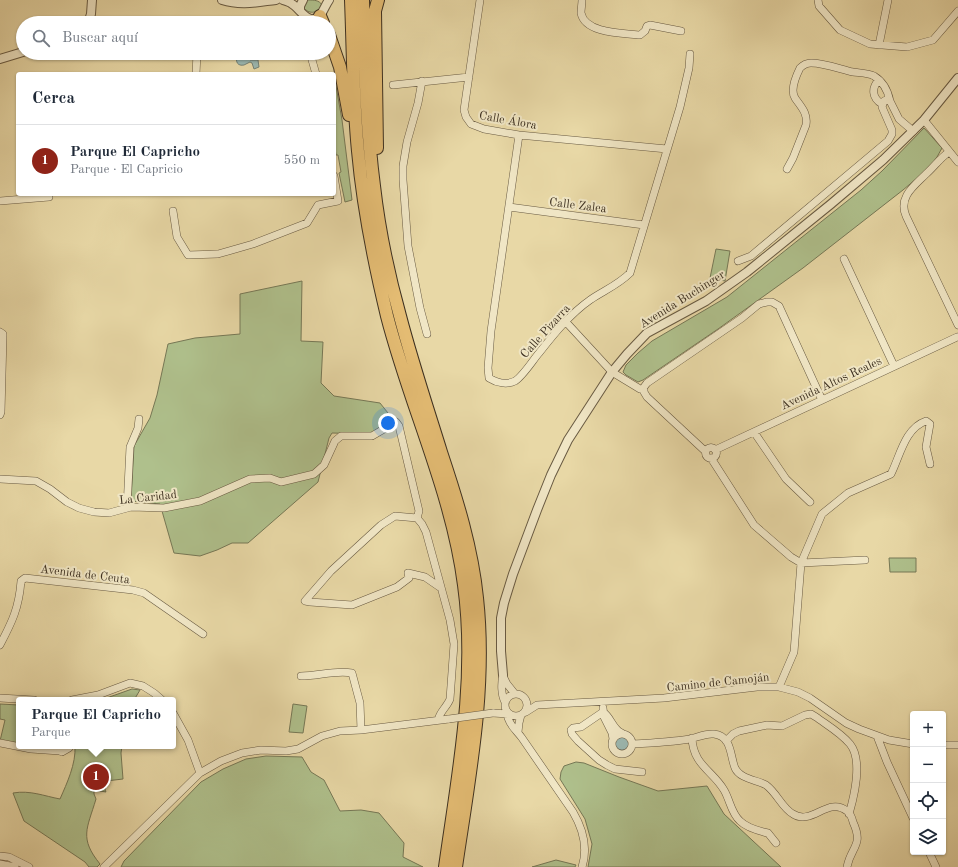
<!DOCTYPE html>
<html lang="es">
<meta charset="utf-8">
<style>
:root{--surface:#fff;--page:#f6f6f7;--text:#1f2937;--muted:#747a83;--line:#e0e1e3;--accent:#8f2418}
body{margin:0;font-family:"Old Standard TT",serif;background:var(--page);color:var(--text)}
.controls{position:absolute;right:12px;bottom:12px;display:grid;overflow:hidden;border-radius:4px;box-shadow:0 1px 3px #0004}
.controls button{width:36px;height:36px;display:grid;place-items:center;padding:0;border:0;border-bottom:1px solid var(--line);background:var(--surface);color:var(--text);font:20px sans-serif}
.you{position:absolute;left:388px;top:423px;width:14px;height:14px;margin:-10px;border:3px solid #fff;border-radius:50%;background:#1a73e8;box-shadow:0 0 0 6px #1a73e833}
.badge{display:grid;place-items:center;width:26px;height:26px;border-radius:50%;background:var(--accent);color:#fff;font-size:13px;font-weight:700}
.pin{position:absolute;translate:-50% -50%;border:2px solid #fff;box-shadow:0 1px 4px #0006}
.popup{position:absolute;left:16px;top:697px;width:160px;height:52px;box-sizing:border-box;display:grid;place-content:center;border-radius:4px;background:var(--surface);filter:drop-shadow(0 1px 3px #0005);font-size:13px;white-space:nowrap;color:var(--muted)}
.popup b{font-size:15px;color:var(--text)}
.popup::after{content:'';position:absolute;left:50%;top:100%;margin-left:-8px;border:8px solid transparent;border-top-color:var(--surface)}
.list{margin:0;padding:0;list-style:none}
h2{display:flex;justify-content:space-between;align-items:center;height:52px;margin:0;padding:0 16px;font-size:17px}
h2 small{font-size:13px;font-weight:400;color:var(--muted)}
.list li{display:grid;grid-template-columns:26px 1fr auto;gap:12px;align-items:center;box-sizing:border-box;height:72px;padding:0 16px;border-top:1px solid var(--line)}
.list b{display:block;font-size:15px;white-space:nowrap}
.list p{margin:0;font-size:13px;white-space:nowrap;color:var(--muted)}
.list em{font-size:13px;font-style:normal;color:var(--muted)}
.icon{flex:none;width:22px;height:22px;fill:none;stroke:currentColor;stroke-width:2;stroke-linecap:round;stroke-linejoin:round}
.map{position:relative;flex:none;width:958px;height:867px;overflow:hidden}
.search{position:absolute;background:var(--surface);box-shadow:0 1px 3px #0004;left:16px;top:16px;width:320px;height:44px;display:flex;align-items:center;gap:10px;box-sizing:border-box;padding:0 14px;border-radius:22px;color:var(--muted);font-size:15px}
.panel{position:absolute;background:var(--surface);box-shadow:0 1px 3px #0004;left:16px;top:72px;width:320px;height:124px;border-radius:4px}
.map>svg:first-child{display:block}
.green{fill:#afc08c;stroke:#767856}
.water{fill:#9bb8b1;stroke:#758277}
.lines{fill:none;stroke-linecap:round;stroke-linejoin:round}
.minor-casing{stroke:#685a42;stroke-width:8}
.tertiary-casing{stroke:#685a42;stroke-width:10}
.motorway-casing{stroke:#3d3020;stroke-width:14}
.minor{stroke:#f0e6c5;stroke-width:7}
.tertiary{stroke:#f0e6c5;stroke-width:8}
.motorway{stroke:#e4bc73;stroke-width:12}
.minor-bridge-casing{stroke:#685a42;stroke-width:8;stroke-linecap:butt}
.minor-bridge{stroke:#f0e6c5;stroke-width:7}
.labels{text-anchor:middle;stroke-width:4;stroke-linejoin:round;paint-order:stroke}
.street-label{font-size:12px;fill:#3d3020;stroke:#f0e6c5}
</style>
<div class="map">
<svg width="958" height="867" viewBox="0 0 958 867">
<rect width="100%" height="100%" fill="#e8d8a6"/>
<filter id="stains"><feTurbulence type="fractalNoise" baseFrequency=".005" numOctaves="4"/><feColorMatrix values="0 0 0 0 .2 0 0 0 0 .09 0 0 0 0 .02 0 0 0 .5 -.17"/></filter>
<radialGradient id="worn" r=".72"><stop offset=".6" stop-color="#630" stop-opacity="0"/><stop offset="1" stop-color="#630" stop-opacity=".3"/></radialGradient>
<path class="green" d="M308,0C314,0 319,0 322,5C318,13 310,15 304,8L305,2Z
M334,75L342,120L352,200L345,202L339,173L341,172L338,155H336L334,142Z
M924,128L942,148L937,157L929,168L903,190L803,268L718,329L643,380L638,382L626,375L623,372L626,365L638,353L652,341L727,297L861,190L882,171Z
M716,249L730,251L725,281L710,278Z
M302,281L301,341L323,342L321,383L334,396L380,403L388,413L387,421L371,434L332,433L329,438L318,482L248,543H232L217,550L200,556L174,553L160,504L131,501L134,446L150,418L157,395L168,344L195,338L240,334V294Z
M889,558H916V572H890Z
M132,689L140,690L134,700H101Z
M0,704L19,705V744L0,741L5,720L0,719Z
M293,704L307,706L303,733L289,732Z
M75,746H122L121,753L123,779L106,781L105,790L106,792L94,790V794L96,799C87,829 79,838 100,864L97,867H89L85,862L24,821L13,793C30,790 44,796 60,799C67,783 76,764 75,746Z
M266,756L302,757L311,772L324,780L340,811L361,810L379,813L404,843L403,857L423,867H121L124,861L201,782L223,769L246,759Z
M576,762L584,763L619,777L658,791L707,786L724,814L781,867H588L592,844L585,819L560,779L561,772L564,766Z
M556,860L576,865L575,867H532Z"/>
<path class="water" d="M239,53C246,53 247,54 250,60H258L259,67L254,69L252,63L250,62C248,63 246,64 244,65C235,67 235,57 239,53Z
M615 743a7 7 0 1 1 14 0a7 7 0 1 1-14 0Z"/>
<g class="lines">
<g class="minor-casing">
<path id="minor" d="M480,0L464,110L466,117L471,124L484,129L519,135L667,149
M582,0C582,4 581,9 581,13C585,34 624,33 640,35L645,31L647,26L650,25L681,31
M818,0L819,6L840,30L870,44L907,47L933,40L958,11
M879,45L888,0
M310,53L316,74
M196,74L197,53
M879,80C871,88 872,98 882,104
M422,81L418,103L407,142L403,166V180L408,246L420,308L427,334
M393,85L469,77
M924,120L958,162
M519,135L491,331L488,368L489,378C497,383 507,385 515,381C523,376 533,360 539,353C554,334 570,314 590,300C603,291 618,285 630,273L680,107L689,68L690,54
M949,152C940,158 934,167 926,174C914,186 898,197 906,216L958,325
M787,169L793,158L806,125C808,113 801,107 795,98C790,90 796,76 800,68C803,65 806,63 811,63C824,63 840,69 853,72C860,73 868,73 874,76C884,82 888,91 890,101
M0,201L49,197
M509,207L644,225
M173,211L177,237L188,255L218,254L253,244L307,223L318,205L338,201L334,176
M844,259L894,366
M738,261L751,256L888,141L892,134V130L882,107L884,101L886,100L890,101L899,119L913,131
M566,322L612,372L640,389H644
M0,332L3,334V336L1,412L0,415
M754,432L786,479L810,502
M705.5 453a5.5 5.5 0 1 1 11 0a5.5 5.5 0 1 1-11 0Z
M715,450L957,337
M705,451L647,397L644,392V387L647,383L742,318L759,304L767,302H772L779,306L822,400
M711,458L754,525L791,557L801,563L865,560
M0,479L36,481L50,489L67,502L79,508L94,512L109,513L131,507L164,508L200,501L250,479L270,478L281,482L314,474L324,465L335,441L341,436H372L396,422L399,426L419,511L417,518
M127,508L130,447L138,428L139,419
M0,645C12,622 19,608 21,581L25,578L133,590L144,593L203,634
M503,675C501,683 501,695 505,702
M301,676C319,676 335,670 352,673L360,703L361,730
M503,676L507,684L515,694
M779,687L794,652L801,563L822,514L848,493L891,474C900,456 905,428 926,421L930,424L926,447L930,464
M505 705a11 11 0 1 1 22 0a11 11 0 1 1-22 0Z
M0,698L34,700
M72,700L98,695L130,683L143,686L154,693L162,700
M603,708L604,717L612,733L613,739
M526,712L537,705L664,698L757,687H779L798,692L810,698L846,723L859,729L889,740L913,744
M603,712L581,727L573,728L571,730L572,734L578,741L599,760L607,765L615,769L642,772
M603,712C611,717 613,730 622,733
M173,713L188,740L200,773
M493,713L508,714
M509,714L508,718C511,727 517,731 522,738L573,812C583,829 588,848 582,867
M438,720C440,711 447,707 450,699L454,644L450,620L426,532L422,524L417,518L395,516L381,525L331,571L305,601L310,602L352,605L397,587L409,578L408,573L425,577L441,588
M518,732L519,723L521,715
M612 744a10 10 0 1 1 20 0a10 10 0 1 1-20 0Z
M877,736L887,762L913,818
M692,738C693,765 713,771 724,790C730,800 731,813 740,821C747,828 759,831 768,833L776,843
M726,741L733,734L739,731L767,725L782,726L805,715L811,714L816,717C827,725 841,733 850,744C863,760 854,797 849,814
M0,743L31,749L60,751L62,752L69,748
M633,744C652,743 671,742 690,739C698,737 706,733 714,734C732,736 730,756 735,768C740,779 757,780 766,785C777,793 782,808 793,814C812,826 828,796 847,811C850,813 852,818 853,822C864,846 851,846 847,867
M943,745H958
M929,852L936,867
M0,856L9,857L29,867
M0,864L15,867
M104,867L200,773L221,761L242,753L261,750L286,751L298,749L322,736L340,731L361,730L449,719"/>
</g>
<g class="tertiary-casing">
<path id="tertiary" d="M222,0C241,6 258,2 276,0
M283,0C286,1 290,2 292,4C301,9 309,28 321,14C324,10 326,4 329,0
M300,10V6L303,0
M88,23L91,14L92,0
M0,59L23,52
M503,675L501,651V618L504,603L513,574L537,510L551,475L568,440L612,372L627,354L647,333L706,301L747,272L831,204L883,160L924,120L958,78"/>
</g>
<g class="motorway-casing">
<path id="motorway" d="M351,0C353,50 353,101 358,151C363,207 374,262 387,316C410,406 452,492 464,585C477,679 458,774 445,867
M363,0C365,62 366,124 374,186C379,230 388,273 400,316C412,362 427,407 441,452C457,500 472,548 477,598C487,688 469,778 456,867
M320,16L323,23
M329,35L340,67L349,115
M377,148L375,11L378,0"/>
</g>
<use href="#minor" class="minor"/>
<use href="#tertiary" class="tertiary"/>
<use href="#motorway" class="motorway"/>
<g class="minor-bridge-casing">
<path id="minor-bridge" d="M449,719L493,713"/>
</g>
<use href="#minor-bridge" class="minor-bridge"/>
</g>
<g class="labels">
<g class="street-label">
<text transform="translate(508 120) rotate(10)" y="4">Calle Álora</text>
<text transform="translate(578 205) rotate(7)" y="4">Calle Zalea</text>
<text transform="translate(682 299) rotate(-32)" y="4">Avenida Buchinger</text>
<text transform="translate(545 331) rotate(-48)" y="4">Calle Pizarra</text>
<text transform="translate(831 383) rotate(-25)" y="4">Avenida Altos Reales</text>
<text transform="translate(148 497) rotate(-6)" y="4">La Caridad</text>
<text transform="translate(85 574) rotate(7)" y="4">Avenida de Ceuta</text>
<text transform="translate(718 682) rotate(-6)" y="4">Camino de Camoján</text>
</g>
</g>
<rect width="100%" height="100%" filter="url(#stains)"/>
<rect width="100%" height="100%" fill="url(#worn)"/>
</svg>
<div class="controls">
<button>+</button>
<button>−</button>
<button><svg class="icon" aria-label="locate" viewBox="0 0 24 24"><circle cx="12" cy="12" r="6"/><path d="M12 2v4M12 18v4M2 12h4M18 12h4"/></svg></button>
<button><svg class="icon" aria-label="layers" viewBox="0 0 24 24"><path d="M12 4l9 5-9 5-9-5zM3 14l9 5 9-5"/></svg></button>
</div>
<div class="you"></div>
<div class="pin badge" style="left:96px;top:777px">1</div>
<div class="popup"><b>Parque El Capricho</b>Parque</div>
<div class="search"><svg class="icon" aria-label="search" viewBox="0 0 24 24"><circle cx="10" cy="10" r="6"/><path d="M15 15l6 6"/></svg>Buscar aquí</div>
<section class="panel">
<h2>Cerca<small></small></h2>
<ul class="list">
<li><span class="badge">1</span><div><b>Parque El Capricho</b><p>Parque · El Capricio</p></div><em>550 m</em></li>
</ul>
</section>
</div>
